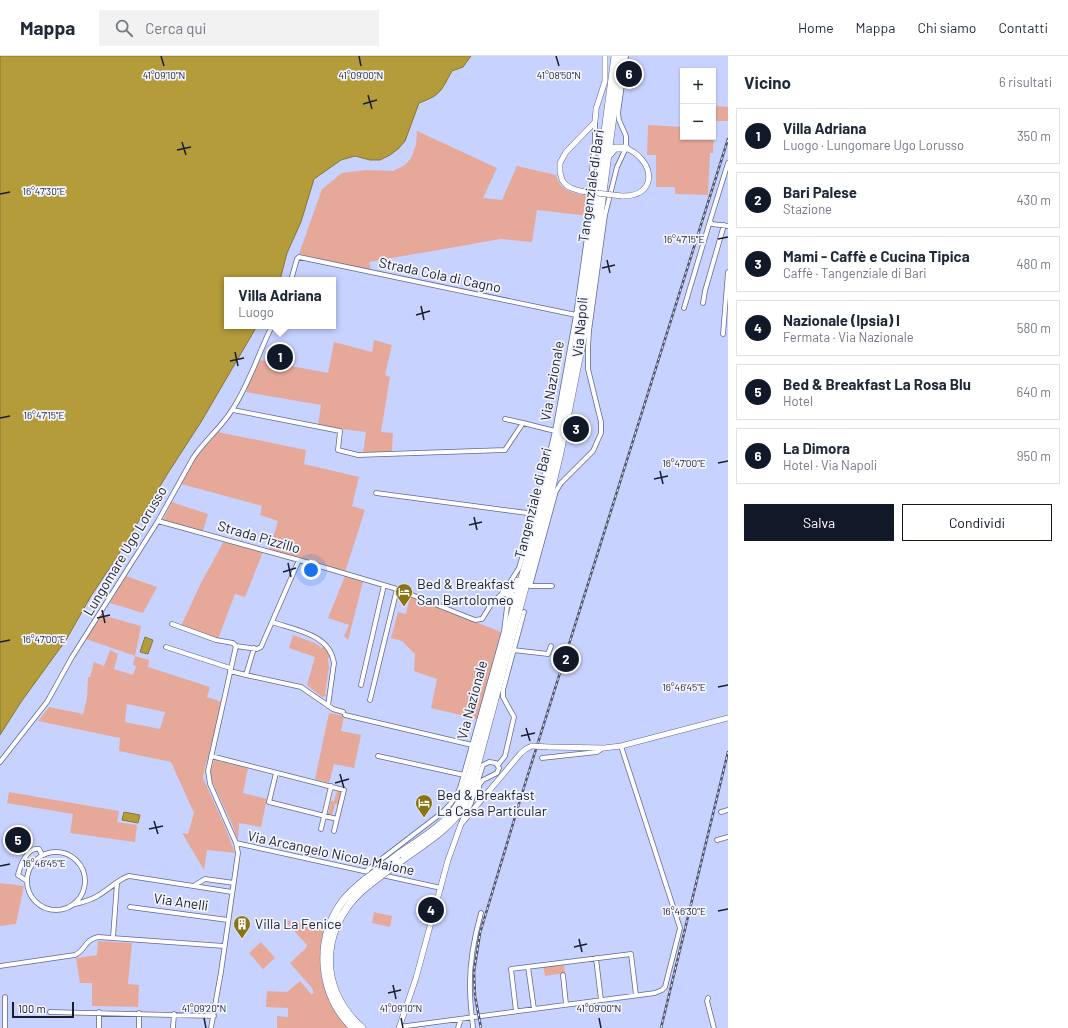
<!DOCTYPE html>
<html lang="it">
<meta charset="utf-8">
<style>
:root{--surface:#fff;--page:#f2f2f3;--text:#1f2937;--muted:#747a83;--line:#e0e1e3;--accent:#111827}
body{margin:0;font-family:Barlow,sans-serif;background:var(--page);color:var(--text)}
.controls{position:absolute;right:12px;top:12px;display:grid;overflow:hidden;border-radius:0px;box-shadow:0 1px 3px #0004}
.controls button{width:36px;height:36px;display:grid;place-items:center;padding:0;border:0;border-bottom:1px solid var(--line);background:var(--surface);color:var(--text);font:20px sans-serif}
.scale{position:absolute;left:12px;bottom:10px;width:62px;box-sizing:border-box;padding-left:4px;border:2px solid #1a1d2d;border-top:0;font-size:11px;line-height:14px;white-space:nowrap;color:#1a1d2d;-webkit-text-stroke:3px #f3f5fe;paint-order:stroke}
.you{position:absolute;left:311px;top:514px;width:14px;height:14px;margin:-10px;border:3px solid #fff;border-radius:50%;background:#1a73e8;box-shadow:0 0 0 6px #1a73e833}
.badge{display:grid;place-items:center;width:26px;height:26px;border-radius:50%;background:var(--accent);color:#fff;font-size:13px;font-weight:700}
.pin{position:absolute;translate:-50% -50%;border:2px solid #fff;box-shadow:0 1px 4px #0006}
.popup{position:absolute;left:224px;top:221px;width:112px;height:52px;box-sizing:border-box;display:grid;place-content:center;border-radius:0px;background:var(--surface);filter:drop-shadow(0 1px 3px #0005);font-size:13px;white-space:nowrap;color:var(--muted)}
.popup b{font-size:15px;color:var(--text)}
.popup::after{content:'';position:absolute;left:50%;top:100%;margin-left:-8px;border:8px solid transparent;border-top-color:var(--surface)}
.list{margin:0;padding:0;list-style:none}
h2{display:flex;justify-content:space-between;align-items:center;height:52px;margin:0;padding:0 16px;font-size:17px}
h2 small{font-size:13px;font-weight:400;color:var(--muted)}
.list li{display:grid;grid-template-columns:26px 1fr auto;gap:12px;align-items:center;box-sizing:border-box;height:56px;margin:0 8px 8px;padding:0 8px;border:1px solid var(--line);border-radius:0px}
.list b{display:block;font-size:15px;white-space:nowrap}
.list p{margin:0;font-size:13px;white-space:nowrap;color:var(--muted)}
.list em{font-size:13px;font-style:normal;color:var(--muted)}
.actions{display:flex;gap:8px;padding:12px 16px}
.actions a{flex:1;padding:9px 0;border:1px solid var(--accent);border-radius:0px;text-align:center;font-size:14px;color:var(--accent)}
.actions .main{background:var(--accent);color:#fff}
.icon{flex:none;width:22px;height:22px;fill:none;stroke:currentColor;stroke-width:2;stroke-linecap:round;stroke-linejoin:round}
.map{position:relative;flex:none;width:728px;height:972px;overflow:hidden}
header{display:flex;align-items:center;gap:24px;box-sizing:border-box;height:56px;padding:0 20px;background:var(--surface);border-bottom:1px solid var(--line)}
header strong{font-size:19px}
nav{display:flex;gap:22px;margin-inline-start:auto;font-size:14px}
.search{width:280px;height:36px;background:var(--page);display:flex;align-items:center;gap:10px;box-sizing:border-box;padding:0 14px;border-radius:0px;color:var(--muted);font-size:15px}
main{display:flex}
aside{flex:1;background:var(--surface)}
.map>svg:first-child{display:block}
.green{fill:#e6a999;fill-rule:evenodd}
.water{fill:#b49c3b;stroke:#867637}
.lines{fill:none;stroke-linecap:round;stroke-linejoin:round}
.minor-casing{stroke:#616990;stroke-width:5.5}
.tertiary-casing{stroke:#616990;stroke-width:6}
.trunk-casing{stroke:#616990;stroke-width:8}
.minor{stroke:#fff;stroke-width:4}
.tertiary{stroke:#fff;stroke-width:5}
.trunk{stroke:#fff;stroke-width:7}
.rail-casing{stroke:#50556e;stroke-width:2.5}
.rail{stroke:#f3f5fe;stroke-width:1;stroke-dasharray:3;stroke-linecap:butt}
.tertiary-bridge-casing{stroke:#616990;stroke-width:6;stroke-linecap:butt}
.trunk-bridge-casing{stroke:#616990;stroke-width:8;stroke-linecap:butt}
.tertiary-bridge{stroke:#fff;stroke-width:5}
.trunk-bridge{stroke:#fff;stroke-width:7}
.ticks{fill:none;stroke:#1a1d2d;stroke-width:1.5}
.labels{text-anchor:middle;stroke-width:3.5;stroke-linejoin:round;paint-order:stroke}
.street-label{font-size:14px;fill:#1a1d2d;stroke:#f3f5fe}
.poi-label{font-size:14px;fill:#1a1d2d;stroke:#f3f5fe;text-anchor:start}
.ticks-label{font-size:10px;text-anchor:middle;fill:#1a1d2d;stroke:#f3f5fe;stroke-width:3.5;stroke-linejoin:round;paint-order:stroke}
</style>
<header>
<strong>Mappa</strong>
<div class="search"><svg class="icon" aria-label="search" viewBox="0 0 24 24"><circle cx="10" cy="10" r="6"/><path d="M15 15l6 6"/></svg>Cerca qui</div>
<nav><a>Home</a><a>Mappa</a><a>Chi siamo</a><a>Contatti</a></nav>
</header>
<main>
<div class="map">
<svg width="728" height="972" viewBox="0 0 728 972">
<rect width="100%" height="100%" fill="#c8d2ff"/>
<path class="green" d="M713,50L728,51V65H713Z
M648,69L683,71V81H713V72H714L713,97H710L708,139L675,138V131H656V99H647Z
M417,75L497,112L483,142L502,144L517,110L556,119C560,136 576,138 591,140L589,160L537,154L532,186L501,183L369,206L371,214L299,198L322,133L342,117L366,114L393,115L405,109L411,102L416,89Z
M374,284L392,289L385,319L390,321L381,376L393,377L392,395L363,397L366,376L342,373L318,369L321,349L246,336L259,304L328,317L334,286L372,296Z
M218,376L306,394L304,408L359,421L352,450L365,454L345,516L269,494L278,465L260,459L262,450L181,428L197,399Z
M172,446L208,458L203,475L163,464Z
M224,485L263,496L245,541L235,538L218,583L181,570L201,527Z
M126,520L157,531L143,557L110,547Z
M345,520L363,526L348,584L344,580L349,569L328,562Z
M410,540L501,576L477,663L431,652L437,623L414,615L415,598L402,585L391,582L398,556L406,558Z
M102,559L141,570L135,600L149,604L148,611L210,631L207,641L222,646L212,688L205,711L203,722L225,771L235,797L207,794L204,814L182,777L188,778L194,757L171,706L119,695L120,682L38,665L49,651L83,658L87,642L88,621H90L94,606L104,610L110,594L118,598L114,613L133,619L136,610L133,609L135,600L86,583ZM127,648L165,656L160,673L125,666Z
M293,579L315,587L322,592L325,590L331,601L328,602L329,612L325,638L328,639L326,640L322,641L307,629L315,601L289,592Z
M329,657L344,660L341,675L361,679L354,712L334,708L329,727L315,723Z
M214,704L248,712L243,737L267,743L261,771L239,767L238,785L232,768L211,723L210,718Z
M337,735L341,736L338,749L335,748L332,759L328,758L331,745H334Z
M9,736L119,755L117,766L137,769L135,786L70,777L73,758L7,747Z
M0,827L24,830L16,868L0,870Z
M374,856L392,860L390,871L372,867Z
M284,864L326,871C313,909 322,941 348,972H277V960L288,961V952L266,951L267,935L287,936L300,925L311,938L314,937L312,932L290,907L306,892L307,889Z
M98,885L132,887L128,928L139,929L138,951L92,950V927H80L76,902L97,899Z
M261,886L275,902L263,913L249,897Z
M564,907L565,917L545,920L543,909Z"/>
<path class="water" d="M0,0H471L463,11L452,15C441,35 441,39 419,47L405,85L398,93L390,99L380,104H370L355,100L341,104L314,123L301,166L287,197L280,224H227V270H257L201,366L168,417L115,504L91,540L66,584L21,646L0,679Z
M145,581L153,584L148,598L140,596Z
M124,756L140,759L138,767L122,764Z"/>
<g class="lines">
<g class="minor-casing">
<path id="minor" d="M728,107L710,165L712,168L728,170
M291,224L297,203L299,201L576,259
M703,247L705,235L724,169
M684,252L710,165
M723,278L728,216
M233,354L340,375L338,394L358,399L505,394L523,367L555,375
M505,363L523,367
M376,437L535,458
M158,465L299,504L397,533L475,564L482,563L492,547L504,536L519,512L535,458L555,375L576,259L589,167V145L595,84V66
M552,530H530L556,435L561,427L593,395L601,377V366L588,313V292L589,275L605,159L617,111L626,92V80L619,64L618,57L626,0
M272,566C295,574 330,578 334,607L328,650
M172,568L216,584L233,587L236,590L257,593L261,591L299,504
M166,591L230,612
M513,594L548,598L551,590
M230,615L246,619L254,592
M246,619L301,631L333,653L343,656
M361,629L384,529
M370,644L397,533
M345,659L472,689
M211,700L344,734L334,775
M378,700L464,719
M542,702L597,696L603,692
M0,706L47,646L72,601L158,465L193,402C204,385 221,372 232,354C249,329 258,298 272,270
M498,709L505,700L514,661L503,641V634L524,556
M276,717L269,746L337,763
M721,756L728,754
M462,765L471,747L483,709L489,706L496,707L499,712L497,717L483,724L479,729L480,746
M321,773L331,730
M717,784L728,781
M236,787L368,816
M27 825a29 29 0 1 1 58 0a29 29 0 1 1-58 0Z
M366,815L439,759C449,751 455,744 460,732L504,575L507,551L501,539
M382,819L441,832
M27,825L18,819C20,810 27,791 39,793L42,799
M195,829L205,823L234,827
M75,848C84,846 92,844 99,839C108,834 120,822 129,820L232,836
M130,851L228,864
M113,881L117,827
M596,902L601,944
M0,910L75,899C86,894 84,884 98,881L224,890
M528,911L534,953
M563,919L566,948
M708,942L707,945L714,972
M516,955L511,913L631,898L636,939
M50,956L214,960
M99,956V972
M399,971L655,937L662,934L665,931L680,872L621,690
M5,972V941
M139,972V957
M173,972L174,958
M211,972L221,916L238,797L236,787L210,728L208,715L236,590
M458,972L461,963
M473,972C472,960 470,947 470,934C469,908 474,882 481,857"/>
</g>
<g class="tertiary-casing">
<path id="tertiary" d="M580,135L571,132L566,129L562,124L560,116V107L566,96L595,66L596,53L605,25V0
M622,140C658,141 656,105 626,92
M549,691L604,692L621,690L728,662
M399,972L416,922L448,804L461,768L521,697L526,693L532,690"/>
</g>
<g class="trunk-casing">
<path id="trunk" d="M608,100L615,92H626
M507,532L514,533L516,531L518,525
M504,536L511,539L513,541L512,548
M399,798C419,784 446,769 459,747C463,738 466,729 469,720L547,429L565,344L579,273L615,0
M399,806C420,791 450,773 463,751C468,742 471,731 474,721L551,435L560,397L585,272L621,0
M353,972C319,939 314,885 342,846C349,837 357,830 366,823
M362,972C314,930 321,865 370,828"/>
</g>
<use href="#minor" class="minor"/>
<use href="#tertiary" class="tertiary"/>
<use href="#trunk" class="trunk"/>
<g class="rail-casing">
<path id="rail" d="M481,972L475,940L474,916L480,877L525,728L728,83
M661,972L728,696"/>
</g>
<use href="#rail" class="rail"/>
<g class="tertiary-bridge-casing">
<path id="tertiary-bridge" d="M580,135L622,140
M532,690L549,691"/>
</g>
<g class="trunk-bridge-casing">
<path id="trunk-bridge" d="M366,823L399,798
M370,828L399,806"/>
</g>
<use href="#tertiary-bridge" class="tertiary-bridge"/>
<use href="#trunk-bridge" class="trunk-bridge"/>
</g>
<path class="ticks" d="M161,0L164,10M359,0L361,10M556,0L559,10M368,39L372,53M363,48L377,44M182,86L186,99M177,94L191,91M0,138L10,136M718,183L728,181M607,204L610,217M602,212L615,209M421,250L424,264M416,259L430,255M235,296L238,310M230,305L244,302M0,362L10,360M718,407L728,405M660,415L663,428M654,423L668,420M474,461L477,474M469,469L482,466M288,507L291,521M283,516L296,512M102,554L105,567M97,562L110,559M0,586L10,584M718,631L728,629M526,672L530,685M521,680L535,677M340,718L344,732M335,727L349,723M154,765L158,778M149,773L163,770M0,810L10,808M718,855L728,853M579,883L582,896M574,891L587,888M393,929L396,943M388,937L401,934M204,962L206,972M401,962L403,972M599,962L601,972"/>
<defs>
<g id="hotel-pin" transform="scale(0.9)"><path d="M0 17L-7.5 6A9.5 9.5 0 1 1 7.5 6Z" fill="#887315" stroke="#f3f5fe"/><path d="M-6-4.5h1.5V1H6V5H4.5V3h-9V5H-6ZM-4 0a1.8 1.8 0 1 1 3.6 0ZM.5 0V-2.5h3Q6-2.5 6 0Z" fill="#fff"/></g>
<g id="building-pin" transform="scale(0.9)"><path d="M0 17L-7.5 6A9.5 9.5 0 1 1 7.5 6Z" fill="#887315" stroke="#f3f5fe"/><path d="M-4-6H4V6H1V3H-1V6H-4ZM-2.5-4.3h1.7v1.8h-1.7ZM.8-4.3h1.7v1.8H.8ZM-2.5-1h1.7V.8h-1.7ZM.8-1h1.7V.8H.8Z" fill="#fff"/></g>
</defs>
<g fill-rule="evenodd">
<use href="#hotel-pin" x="404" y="536"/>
<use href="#hotel-pin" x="424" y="747"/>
<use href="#building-pin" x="242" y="868"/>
</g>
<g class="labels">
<g class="street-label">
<text transform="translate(591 130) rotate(-82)" y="5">Tangenziale di Bari</text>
<text transform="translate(440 219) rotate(12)" y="5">Strada Cola di Cagno</text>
<text transform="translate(580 271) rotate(-85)" y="5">Via Napoli</text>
<text transform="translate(552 325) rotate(-80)" y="5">Via Nazionale</text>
<text transform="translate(533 447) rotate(-76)" y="5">Tangenziale di Bari</text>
<text transform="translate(259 481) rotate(16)" y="5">Strada Pizzillo</text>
<text transform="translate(125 495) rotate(-59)" y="5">Lungomare Ugo Lorusso</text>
<text transform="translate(472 644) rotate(-75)" y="5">Via Nazionale</text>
<text transform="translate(331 797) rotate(12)" y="5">Via Arcangelo Nicola Maione</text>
<text transform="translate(181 846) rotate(8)" y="5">Via Anelli</text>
</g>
<g class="poi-label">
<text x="417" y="533">Bed &amp; Breakfast<tspan x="417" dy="16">San Bartolomeo</tspan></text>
<text x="437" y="744">Bed &amp; Breakfast<tspan x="437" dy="16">La Casa Particular</tspan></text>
<text x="255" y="873">Villa La Fenice</text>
</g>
</g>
<g class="ticks-label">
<text x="164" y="23">41°09'10"N</text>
<text x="361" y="23">41°09'00"N</text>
<text x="559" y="23">41°08'50"N</text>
<text x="44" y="139">16°47'30"E</text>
<text x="684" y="187">16°47'15"E</text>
<text x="44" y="363">16°47'15"E</text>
<text x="684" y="411">16°47'00"E</text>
<text x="44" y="587">16°47'00"E</text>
<text x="684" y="635">16°46'45"E</text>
<text x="44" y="811">16°46'45"E</text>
<text x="684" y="859">16°46'30"E</text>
<text x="204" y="956">41°09'20"N</text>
<text x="401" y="956">41°09'10"N</text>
<text x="599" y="956">41°09'00"N</text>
</g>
</svg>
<div class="controls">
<button>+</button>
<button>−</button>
</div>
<div class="scale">100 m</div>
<div class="you"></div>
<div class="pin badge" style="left:280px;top:301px">1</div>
<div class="popup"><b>Villa Adriana</b>Luogo</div>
<div class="pin badge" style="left:566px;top:603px">2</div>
<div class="pin badge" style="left:576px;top:373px">3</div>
<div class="pin badge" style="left:431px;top:854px">4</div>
<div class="pin badge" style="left:18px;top:784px">5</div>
<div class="pin badge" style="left:629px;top:18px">6</div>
</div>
<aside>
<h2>Vicino<small>6 risultati</small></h2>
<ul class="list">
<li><span class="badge">1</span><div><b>Villa Adriana</b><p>Luogo · Lungomare Ugo Lorusso</p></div><em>350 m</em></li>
<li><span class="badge">2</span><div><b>Bari Palese</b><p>Stazione</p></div><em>430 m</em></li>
<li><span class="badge">3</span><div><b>Mami - Caffè e Cucina Tipica</b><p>Caffè · Tangenziale di Bari</p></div><em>480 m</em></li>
<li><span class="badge">4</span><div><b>Nazionale (Ipsia) I</b><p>Fermata · Via Nazionale</p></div><em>580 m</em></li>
<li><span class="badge">5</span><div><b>Bed &amp; Breakfast La Rosa Blu</b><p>Hotel</p></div><em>640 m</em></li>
<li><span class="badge">6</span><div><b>La Dimora</b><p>Hotel · Via Napoli</p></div><em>950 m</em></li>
</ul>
<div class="actions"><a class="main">Salva</a><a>Condividi</a></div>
</aside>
</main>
